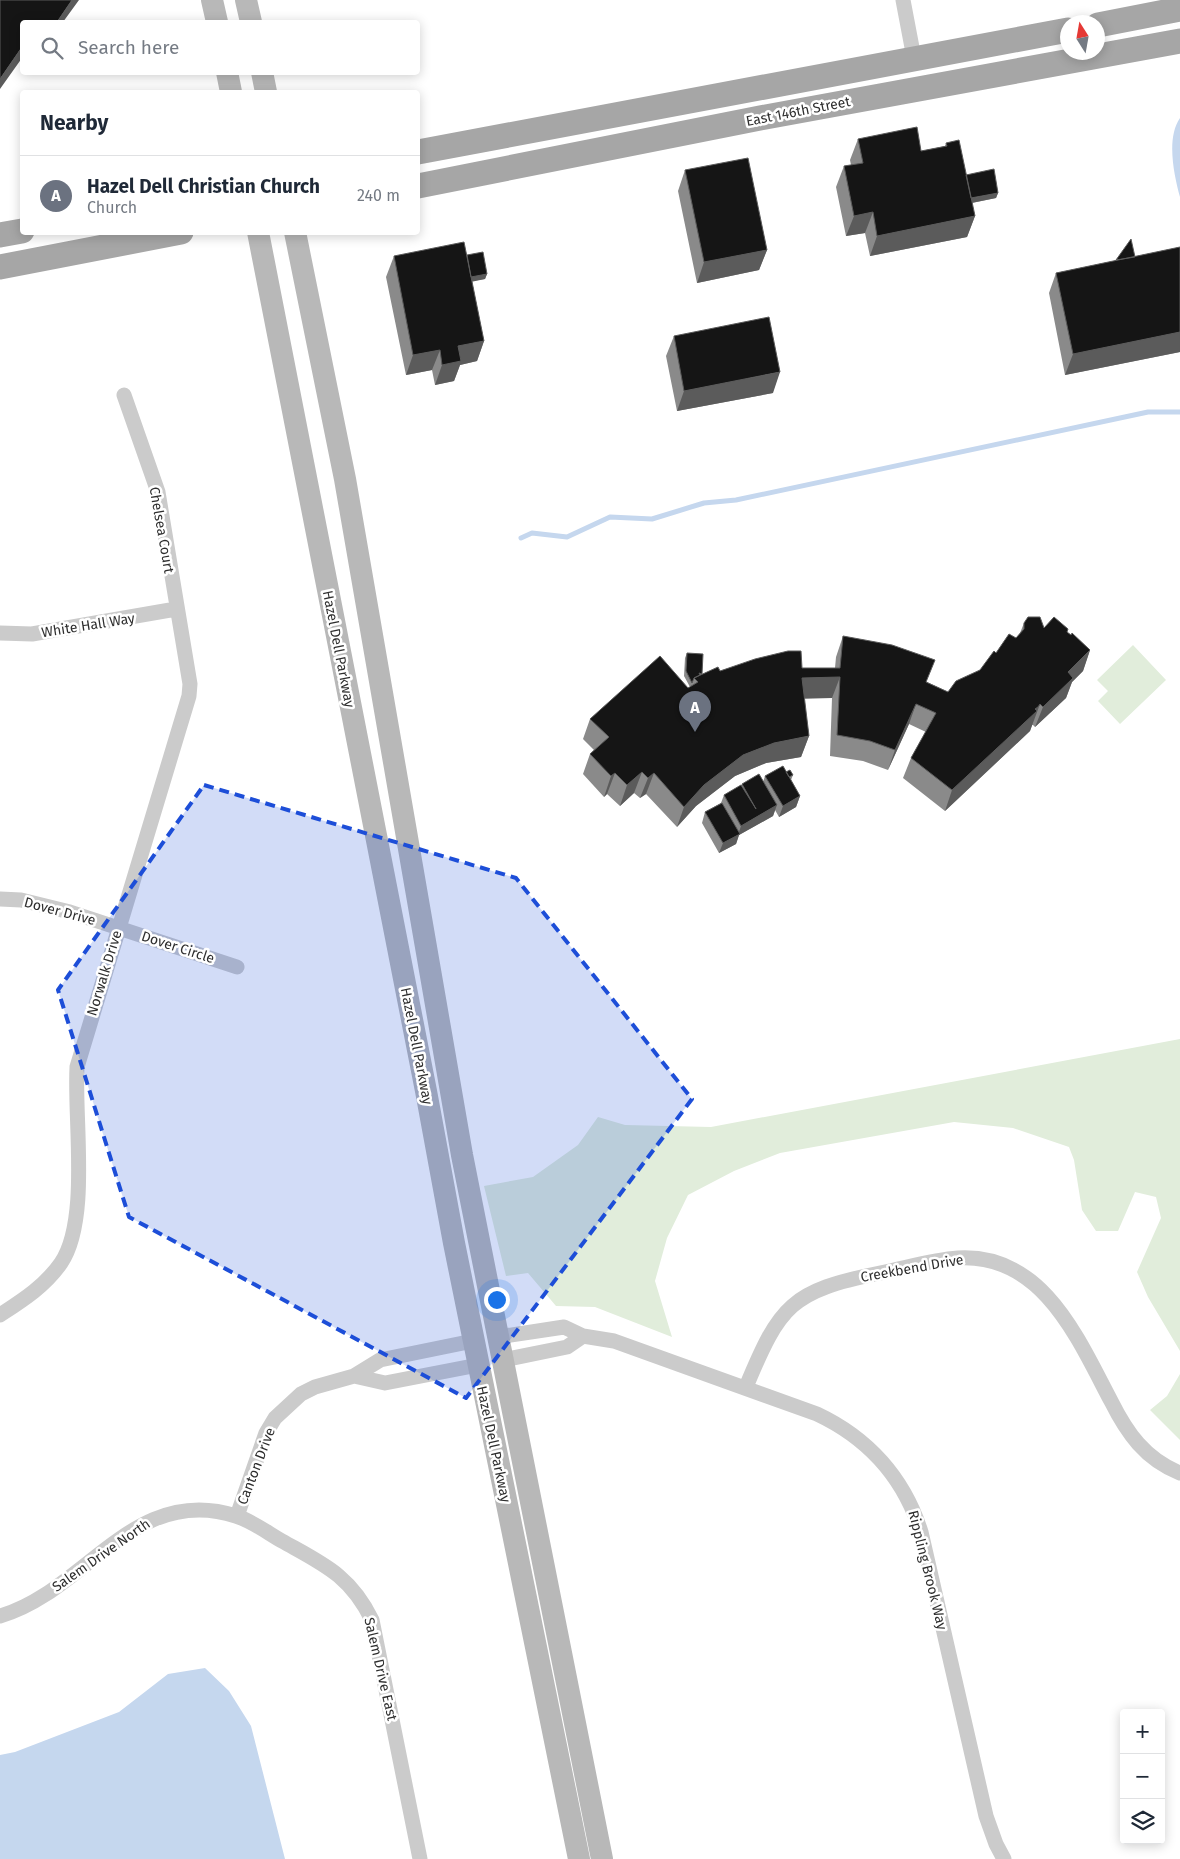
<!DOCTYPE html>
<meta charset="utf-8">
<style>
:root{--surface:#fff;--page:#f6f6f7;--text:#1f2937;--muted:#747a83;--line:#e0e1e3;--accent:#d93025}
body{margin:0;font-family:"Fira Sans",sans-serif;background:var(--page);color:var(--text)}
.controls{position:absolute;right:15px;bottom:15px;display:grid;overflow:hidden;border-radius:5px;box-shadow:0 2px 12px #0003}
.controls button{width:45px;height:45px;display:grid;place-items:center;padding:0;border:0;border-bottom:1px solid var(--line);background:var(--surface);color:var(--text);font:25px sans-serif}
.compass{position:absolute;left:1060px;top:15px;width:45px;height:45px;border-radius:50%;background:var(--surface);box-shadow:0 2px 12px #0003;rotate:349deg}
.you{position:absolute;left:496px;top:1299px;width:18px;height:18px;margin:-12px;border:4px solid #fff;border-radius:50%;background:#1a73e8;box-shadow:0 0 0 8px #1a73e833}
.badge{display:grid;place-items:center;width:32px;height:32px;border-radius:50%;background:var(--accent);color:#fff;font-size:16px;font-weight:700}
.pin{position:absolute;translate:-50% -41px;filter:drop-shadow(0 1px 2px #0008)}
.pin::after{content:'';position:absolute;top:26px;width:18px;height:15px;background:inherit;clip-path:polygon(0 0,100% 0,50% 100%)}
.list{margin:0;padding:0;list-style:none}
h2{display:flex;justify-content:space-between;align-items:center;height:65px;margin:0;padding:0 20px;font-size:21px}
h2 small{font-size:16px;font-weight:400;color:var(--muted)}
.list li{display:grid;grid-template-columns:32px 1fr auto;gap:15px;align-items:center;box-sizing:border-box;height:80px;padding:0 20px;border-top:1px solid var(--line)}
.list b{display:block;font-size:19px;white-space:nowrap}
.list p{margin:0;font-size:16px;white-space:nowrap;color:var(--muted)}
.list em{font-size:16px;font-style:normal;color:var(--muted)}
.icon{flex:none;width:28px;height:28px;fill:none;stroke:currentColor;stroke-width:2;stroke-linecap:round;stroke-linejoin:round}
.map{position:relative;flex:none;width:1180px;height:1859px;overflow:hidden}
.search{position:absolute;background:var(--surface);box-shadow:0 2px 12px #0003;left:20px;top:20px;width:400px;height:55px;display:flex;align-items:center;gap:12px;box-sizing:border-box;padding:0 18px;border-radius:5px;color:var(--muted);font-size:19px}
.panel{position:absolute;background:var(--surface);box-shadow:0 2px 12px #0003;left:20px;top:90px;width:400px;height:145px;border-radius:5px}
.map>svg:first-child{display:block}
.green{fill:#e1eddb}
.water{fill:#c5d7ee}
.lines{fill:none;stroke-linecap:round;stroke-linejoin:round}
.stream{stroke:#c5d7ee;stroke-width:5}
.minor{stroke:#cbcbcb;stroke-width:15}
.secondary{stroke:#b8b8b8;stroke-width:22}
.primary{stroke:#a6a6a6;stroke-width:25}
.wall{fill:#8a8a8a}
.shaded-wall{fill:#5b5b5b}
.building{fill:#151515;stroke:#5b5b5b}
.marked{fill:#1d4ed8;fill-opacity:0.2;stroke:#1d4ed8;stroke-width:4;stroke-dasharray:10 6;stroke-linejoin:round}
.labels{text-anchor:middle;stroke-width:5;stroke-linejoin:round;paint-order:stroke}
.street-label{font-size:14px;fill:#2e2e2e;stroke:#fff}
</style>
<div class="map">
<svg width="1180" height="1859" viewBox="0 0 1180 1859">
<rect width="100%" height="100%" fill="#fff"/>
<path class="green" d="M1133,645L1166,680L1120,724L1098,701L1108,691L1097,680Z
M1180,1039V1351L1148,1297L1137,1272L1161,1218L1156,1197L1135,1192L1118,1231H1096L1082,1210L1074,1160L1069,1147L1013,1128L954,1122L780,1153L734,1171L688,1195L667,1238L655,1281L672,1337L595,1307L556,1306L528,1273L506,1276L484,1186L533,1177L578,1145L598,1117L625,1125L711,1127Z
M1180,1374V1440L1150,1410L1167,1396Z"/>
<path class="water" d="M1180,118V197C1174,175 1166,138 1180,118Z
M205,1668L229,1691L251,1726L285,1859H0V1755L15,1752L119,1712L168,1674Z"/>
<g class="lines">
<path class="stream" d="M521,538L532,533L567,537L610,517L652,519L704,503L736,500L1148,412H1180"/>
<path class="minor" d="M903,0L914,58
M0,633L32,634L176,609
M0,899L21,900L70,912L237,967
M0,1315C23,1300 45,1286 61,1263C90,1220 74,1120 77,1067L189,696L190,684L158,492L124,395
M498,1337L564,1327L583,1336L614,1341L817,1414C868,1438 904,1478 921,1532L986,1816L996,1844L1004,1859
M503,1360L567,1347L583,1336
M354,1376L385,1383L478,1365
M746,1387C780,1305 791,1291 880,1273C906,1268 932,1260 958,1258C1043,1253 1078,1339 1111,1401C1127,1433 1145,1459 1180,1473
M237,1516L266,1433L275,1418L301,1394L315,1387L354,1376L380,1360L473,1341
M0,1616C85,1592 134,1483 236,1516C252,1521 268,1533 282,1541C323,1564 350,1575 372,1620L420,1859"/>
<path class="secondary" d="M212,0L217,22
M246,0L251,22
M227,72L231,92
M262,72L266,92
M258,232L426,1091L454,1243L579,1859
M295,232L345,479L462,1155L602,1859"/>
<path class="primary" d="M1098,25L1180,9
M418,152L1068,30
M418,186L760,118L1180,41
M0,235L22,231
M0,267L181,232"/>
</g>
<path class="wall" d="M858,139L921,151L945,146L946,143L966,175L998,193L996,198L972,203L975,216L967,237L870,256L865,233L846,236L836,187L844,166L851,165L850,160Z
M685,170L767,250L759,270L697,283L678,191Z
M1180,247V352L1065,375L1049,293L1056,273Z
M467,255L487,274L485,279L472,281L484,341L477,361L460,365L454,381L435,385L432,370L406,375L386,277L394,256Z
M674,336L773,393L677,411L666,356Z
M1024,623L1044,628L1067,632L1090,650L1083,671L1072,682L1066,698L1035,727L1033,725H1032L1030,731L945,811L903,778L911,758L926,732L909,724L888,770L863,761L830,756L832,698H804L809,736L801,757L766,763L735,776L696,806L677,827L646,794L640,798L634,793L620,806L607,794L604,797L583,774L590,754L594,750L583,739L590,719L690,687L684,676L685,658L687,653L702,674L720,671L835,668L836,657L843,636L927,682L948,692L980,670L996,653L1016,638L1020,633Z
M786,772L793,775L791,780L800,796L796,807L779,817L775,810L773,816L739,835L736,844L719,853L702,823L705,812L721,803L724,795L741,786L742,784L763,782L765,776Z"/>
<path class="shaded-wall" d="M72,0H79L63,22H57Z
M22,47V58L0,89V79Z
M998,193L996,198L961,205L963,200Z
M873,212L865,233L846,236L854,216Z
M975,216L967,237L870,256L877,236Z
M767,250L759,270L697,283L704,262Z
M487,274L485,279L461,284L463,278Z
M1180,332V352L1065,375L1073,354Z
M484,341L477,361L460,365L454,381L435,385L442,365L458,346Z
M440,350L432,370L406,375L413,355Z
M780,372L773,393L677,411L684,391Z
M1090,650L1083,671L1072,682L1066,698L1035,727L1043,707L1068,672Z
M840,677L832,698L794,699L802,678Z
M916,704L909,724L888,770L895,750Z
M1040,704L1030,731L945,811L952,790Z
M809,736L801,757L766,763L735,776L696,806L677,827L684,807L704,785L743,755L774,743Z
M642,772L634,793L620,806L627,785Z
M615,773L607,794L604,797L611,776Z
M654,773L646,794L640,798L648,778Z
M800,796L796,807L779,817L783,806Z
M777,805L773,816L739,835L736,844L719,853L723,843L738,835L741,826Z"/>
<path class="building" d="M0,0H72L57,22H22V47L0,79Z
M917,127L921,151L947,146L946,143L959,140L975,216L877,236L873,212L854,216L844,166L863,163L858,139Z
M748,158L767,250L704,262L685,170Z
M994,169L998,193L971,198L966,175Z
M1131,239L1135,257L1116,260Z
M464,242L484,341L458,346L461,361L442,365L440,350L413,355L394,256Z
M1180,247V332L1073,354L1056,273Z
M483,252L487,274L471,277L467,255Z
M769,317L780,372L684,391L674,336Z
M1028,617H1040L1044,628L1054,617L1068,629L1067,632L1071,635L1072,633L1090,650L1068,672L1073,678L1043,707L1040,704L1038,707L1035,709L1037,711L952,790L911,758L936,713L916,704L895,750L870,741L837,735L840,677L802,678L809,736L774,743L743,755L704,785L684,807L654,773L648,778L642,772L627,785L615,773L611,776L590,754L609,737L590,719L660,656L688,688L698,682L694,678L718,667L720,671L755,659L788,651H801L802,668H840L843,636L892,645L935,660L926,682L948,692L956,681L980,670L994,651L996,653L1009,634L1016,638L1024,629V623Z
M687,653L703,654L702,674L699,673L700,675L694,678L692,683L686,671Z
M783,766L800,796L783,806L765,776Z
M790,770L793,775L789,777L786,772Z
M759,774L777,805L741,826L724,795L741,785L756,809L742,784Z
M722,803L740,834L723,843L705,812Z"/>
<path class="marked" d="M204,785L516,878L692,1099L466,1398L129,1217L58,990Z"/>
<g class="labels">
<g class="street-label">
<text transform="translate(798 111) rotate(-11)" y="5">East 146th Street</text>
<text transform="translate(162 530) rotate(80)" y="5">Chelsea Court</text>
<text transform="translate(88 625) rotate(-9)" y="5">White Hall Way</text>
<text transform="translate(339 649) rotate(79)" y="5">Hazel Dell Parkway</text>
<text transform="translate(60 911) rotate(15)" y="5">Dover Drive</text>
<text transform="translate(178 947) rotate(18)" y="5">Dover Circle</text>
<text transform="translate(104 973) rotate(-73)" y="5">Norwalk Drive</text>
<text transform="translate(417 1046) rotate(79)" y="5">Hazel Dell Parkway</text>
<text transform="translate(912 1268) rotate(-10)" y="5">Creekbend Drive</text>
<text transform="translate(494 1444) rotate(78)" y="5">Hazel Dell Parkway</text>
<text transform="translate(256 1466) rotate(-69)" y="5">Canton Drive</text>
<text transform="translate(101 1555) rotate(-35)" y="5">Salem Drive North</text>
<text transform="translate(928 1570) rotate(76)" y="5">Rippling Brook Way</text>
<text transform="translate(381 1669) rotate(77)" y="5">Salem Drive East</text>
</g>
</g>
</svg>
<div class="controls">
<button>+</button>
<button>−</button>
<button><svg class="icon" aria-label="layers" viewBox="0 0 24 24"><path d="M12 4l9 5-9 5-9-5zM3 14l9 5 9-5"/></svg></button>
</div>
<svg class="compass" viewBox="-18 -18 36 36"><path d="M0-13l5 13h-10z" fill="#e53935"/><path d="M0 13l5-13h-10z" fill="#747a83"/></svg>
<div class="you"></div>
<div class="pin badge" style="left:695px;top:732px;background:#6b7280">A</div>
<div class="search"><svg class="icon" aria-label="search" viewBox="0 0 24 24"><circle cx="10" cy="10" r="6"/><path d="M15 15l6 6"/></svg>Search here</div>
<section class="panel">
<h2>Nearby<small></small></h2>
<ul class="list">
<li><span class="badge" style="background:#6b7280">A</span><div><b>Hazel Dell Christian Church</b><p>Church</p></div><em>240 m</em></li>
</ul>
</section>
</div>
